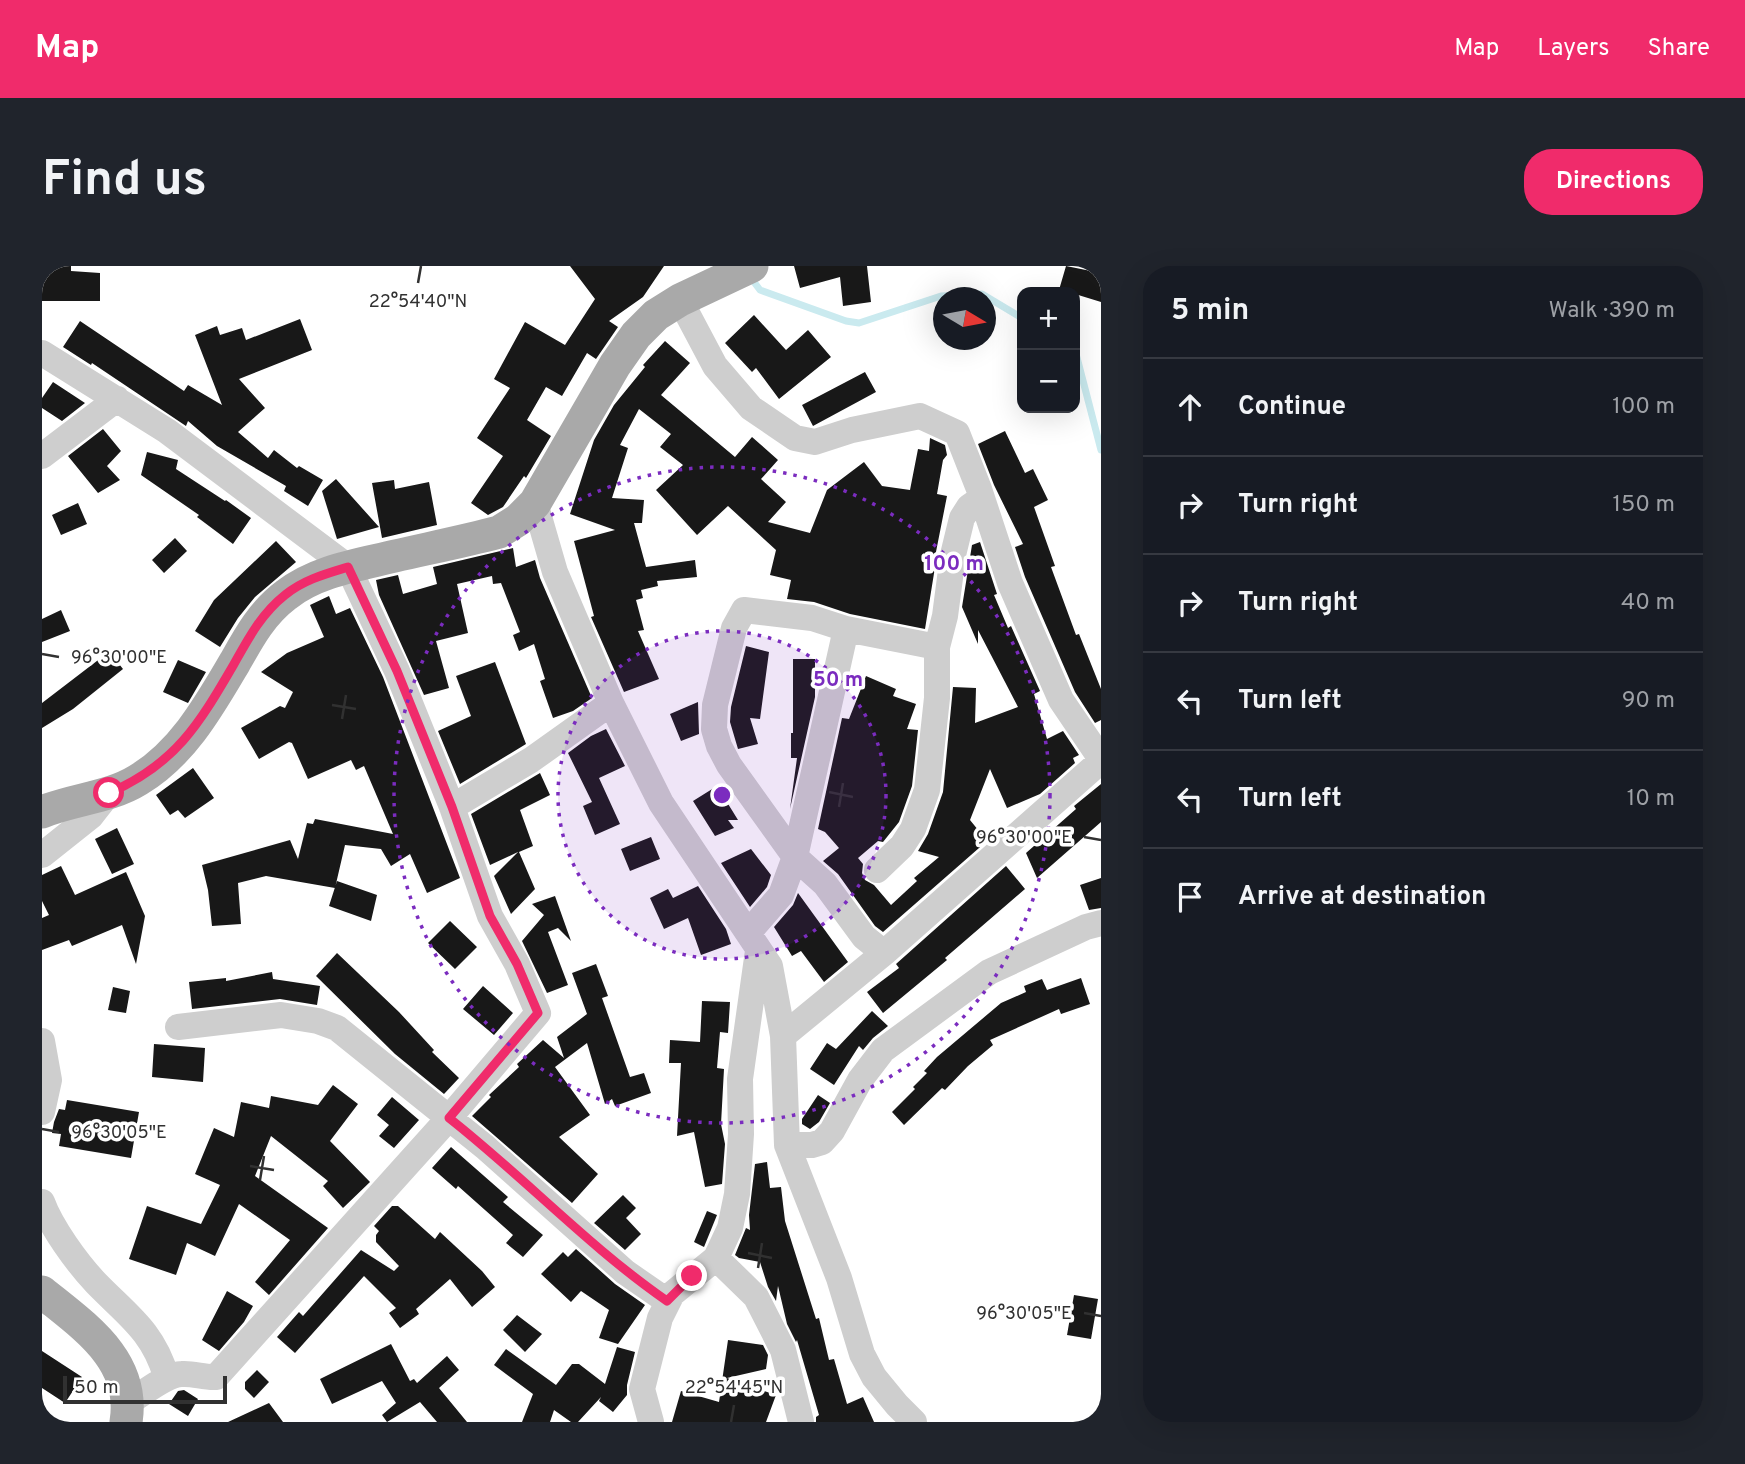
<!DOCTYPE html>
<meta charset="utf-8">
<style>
:root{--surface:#171b24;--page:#20242c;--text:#f1f3f6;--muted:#9ea1a6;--line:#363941;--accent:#f02b6b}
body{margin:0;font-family:Overpass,sans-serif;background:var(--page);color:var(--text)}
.controls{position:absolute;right:21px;top:21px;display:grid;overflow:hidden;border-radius:14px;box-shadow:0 7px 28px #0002}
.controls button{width:63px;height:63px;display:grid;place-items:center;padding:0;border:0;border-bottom:2px solid var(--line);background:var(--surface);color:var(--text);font:35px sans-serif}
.compass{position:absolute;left:891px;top:21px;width:63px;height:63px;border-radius:50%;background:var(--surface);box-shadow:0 7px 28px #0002;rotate:100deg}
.scale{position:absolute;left:21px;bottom:18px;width:164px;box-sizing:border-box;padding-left:7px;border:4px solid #313131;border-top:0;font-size:19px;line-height:24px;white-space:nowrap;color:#313131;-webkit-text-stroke:5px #fff;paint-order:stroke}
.stop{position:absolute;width:21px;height:21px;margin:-16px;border:5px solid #f02b6b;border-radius:50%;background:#fff}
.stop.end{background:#f02b6b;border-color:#fff;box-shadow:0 2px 7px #0008}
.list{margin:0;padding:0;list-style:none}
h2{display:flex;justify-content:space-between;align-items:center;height:91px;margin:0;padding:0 28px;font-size:30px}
h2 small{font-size:23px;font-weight:400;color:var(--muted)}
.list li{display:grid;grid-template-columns:46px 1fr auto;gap:21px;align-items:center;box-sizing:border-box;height:98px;padding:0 28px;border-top:2px solid var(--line)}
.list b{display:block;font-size:26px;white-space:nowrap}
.list em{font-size:23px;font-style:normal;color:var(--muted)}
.icon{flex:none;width:38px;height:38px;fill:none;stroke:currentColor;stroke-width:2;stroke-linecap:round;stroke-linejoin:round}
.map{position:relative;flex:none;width:1059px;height:1156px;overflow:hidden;border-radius:28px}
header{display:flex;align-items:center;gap:42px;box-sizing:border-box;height:98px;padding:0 35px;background:var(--accent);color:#fff}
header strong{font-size:33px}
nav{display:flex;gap:38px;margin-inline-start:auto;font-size:24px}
.intro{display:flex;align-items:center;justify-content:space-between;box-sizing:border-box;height:168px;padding:0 42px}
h1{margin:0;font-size:49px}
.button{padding:18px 32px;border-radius:28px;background:var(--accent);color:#fff;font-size:24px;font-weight:700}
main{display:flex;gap:42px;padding:0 42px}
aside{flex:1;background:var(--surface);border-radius:28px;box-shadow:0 7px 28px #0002}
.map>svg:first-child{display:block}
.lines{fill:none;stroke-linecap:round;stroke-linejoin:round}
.stream{stroke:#caeaef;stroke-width:7}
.building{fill:#181818}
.minor{stroke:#cecece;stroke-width:26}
.major{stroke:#a9a9a9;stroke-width:33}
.route{stroke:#f02b6b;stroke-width:9}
.ticks{fill:none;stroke:#313131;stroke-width:2.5}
.ring{fill:none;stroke:#7b2cbf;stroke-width:3.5;stroke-dasharray:3.5 7}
.ticks-label{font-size:18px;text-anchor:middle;fill:#313131;stroke:#fff;stroke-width:7;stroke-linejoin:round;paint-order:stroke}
.centre{fill:#7b2cbf;stroke:#fff;stroke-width:3.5}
.ring-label{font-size:21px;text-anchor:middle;font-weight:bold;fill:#7b2cbf;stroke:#fff;stroke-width:7;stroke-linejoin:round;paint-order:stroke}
</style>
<header>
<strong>Map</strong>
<nav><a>Map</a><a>Layers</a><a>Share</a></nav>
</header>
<div class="intro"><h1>Find us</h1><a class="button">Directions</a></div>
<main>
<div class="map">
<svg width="1059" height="1156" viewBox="0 0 1059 1156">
<rect width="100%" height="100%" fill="#fff"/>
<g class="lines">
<path class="stream" d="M709,12L718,24L804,55L817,57L899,30L940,28L980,52
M1033,84L1059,184"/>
</g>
<path class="building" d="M0,0H29V5L58,7V35H0Z
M528,0H622L601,31L567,55L576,61L554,93L545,87L520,130L504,121L485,154L509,170L484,212L482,210L461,241L446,249L429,237L461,190L435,172L468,122L452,113L483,56L523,79L553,33Z
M752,0H825L829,36L801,40L798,11L758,22Z
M1024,0L1059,7V36L1033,28V26L1017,24Z
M712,49L744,84L766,64L789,91L737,133L714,102L710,106L683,77Z
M258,53L270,84L197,113L223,142L196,166L226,192L232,184L255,202L257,200L281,214L266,240L242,225L244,220L175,180L146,155L144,160L50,97L49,99L21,81L38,55L142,125L146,119L180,139L153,69L175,60L178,69L200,62L204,74Z
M623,75L648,97L619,129L693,191L710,171L736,194L719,213L744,236L726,256L768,267L785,224L822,196L840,220L868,224L876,183L887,185L888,172L903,179L905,189L901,194L895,228L905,230L892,296L894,295L883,363L808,348L772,336L745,333L749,314L728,309L734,284L686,240L655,269L614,224L641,199L618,181L629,168L597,143L578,179L586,182L570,232L602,234L600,257H592L604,301L653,294L655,311L615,315L616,320L599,324L601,332L594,334L602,364L596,365L617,413L582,426L549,351L552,350L532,275L573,264L528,248L552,174L572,139L603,101L601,99Z
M823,106L834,126L771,160L760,139Z
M11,116L43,137L20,155L0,142V132Z
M61,163L79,185L65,200L78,214L56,227L26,190Z
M963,165L983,207L991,203L1006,234L992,241L1013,300L1009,301L1034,369L1037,368L1059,423V454L1053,457L1033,426L983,311L973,281L981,278L952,219L936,178Z
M105,186L136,194L134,203L183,235L184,234L209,252L191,278L155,251L157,249L99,209Z
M294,213L337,261L295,273L280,225Z
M352,214L353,223L387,216L395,259L340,272L330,217Z
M36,237L45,258L19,269L10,249Z
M133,272L145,285L122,307L110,294Z
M234,275L254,296L213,331L196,352L178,381L153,365L172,334Z
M938,276L955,328L952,329L966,362L969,360L998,425L992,428L1005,473L1021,465L1037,489L1031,492L1033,497L998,528L965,542L948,503L928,554L945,575L841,666L833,660L796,608L781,595L797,582L783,566L776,563L800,452L807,453L824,410L854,423L851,430L874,438L865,463L876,464L870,520L857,556L841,576L836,575L816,592L821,598L820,607L823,614L832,619L849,639L875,615L872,612L897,591L876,585L886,568L901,526L911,421L934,422L933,457L976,441L936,364V378L920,341L930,279Z
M471,282L474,301L493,294L498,312L550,432L531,445L511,452L498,415L503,413L492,378L477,385L471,369L478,366L459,317L451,318L450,310L415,318L426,367L394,375L407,422L382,429L337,329L334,314L356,309L361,328L395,318L391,301Z
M287,330L294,348L308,342L341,411L418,612L385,627L368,588L349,600L339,583L303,579L293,622L224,610L196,617L199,658L170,660L166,624L160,599L248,574L256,593L265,557L271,558L273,553L351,568L322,500L314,504L309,494L266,513L250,477L247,476L217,493L199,462L238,440L243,442L251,426L219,406L245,387L282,371L268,339Z
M19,344L28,365L0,376V353Z
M704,380L727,386L718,453L708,452L716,478L696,483L688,456L689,441Z
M64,388L66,392L70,389L81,403L31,443L0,462V437Z
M751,393H773V431L748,543L755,492H749V467H751Z
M136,394L164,406L146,437L121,426Z
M453,396L484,478L418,518L396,465L429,450L414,410Z
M656,436L657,468L639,475L628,448Z
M564,463L583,500L557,512L578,558L553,569L541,540L550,536L526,487L549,470Z
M151,502L172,532L143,552L136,544L128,549L114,529Z
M498,507L508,529L478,544L491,580L477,586L493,623L469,648L452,610L476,586L448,599L429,548Z
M1059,518V556L995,612L984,587L1034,543L1032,540Z
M675,520L696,554H686L692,562L673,570L651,535Z
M75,562L92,598L70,608L53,573Z
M609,571L618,593L588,605L579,583Z
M709,583L729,609L725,621L708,641L679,597Z
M19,600L33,629L84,606L103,650L94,698L80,659L30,680L27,674L0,684V652L7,649L0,635V609Z
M964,600L983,623L903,692L905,694L841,747L825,726L857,702L854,698Z
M1059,612V642L1047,644L1038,619Z
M295,615L335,629L329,655L287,640Z
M656,620L684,663L689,678L659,689L646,652L622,663L608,632L626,623L631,632Z
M756,627L806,696L782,716L759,685L750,690L732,661L751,639Z
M513,630L529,675L516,662L506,666L526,719L505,727L480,675L502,649L490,638Z
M408,655L435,681L413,703L386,677Z
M295,687L357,746L392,784L390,786L417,812L402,828L353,788L274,710Z
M554,698L566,730L560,732L588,811L602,807L609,827L573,840L570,833L563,838L545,777L513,801L548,849L517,871L556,908L530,937L430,850L449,831L447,829L477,801L475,798L501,774L522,792L515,771L545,748L530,707Z
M230,706L231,713L278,720L275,739L238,733L150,743L147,716L184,712V715Z
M1039,712L1048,738L1019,748L1017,743L948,774L951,779L926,800L903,824L900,822L862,859L850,846L873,823L871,821L885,807L882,805L895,791L959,737L984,726L982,720L1000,713L1005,724Z
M441,720L471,747L452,769L421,743Z
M71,721L88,725L84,747L66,744Z
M660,735L688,736L686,767L678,766L675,802L682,803L679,858L683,878L680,918L663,921L652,866L635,870L639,797H627L628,774L658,776Z
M830,745L846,760L831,772L821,784L817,780L792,819L768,803L785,777L794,783Z
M112,778L163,782L161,816L110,811Z
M291,819L316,838L288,875L328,916L301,942L281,920L286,915L229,870L213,910L286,962L227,1029L213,1016L248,974L197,938L173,990L145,977L134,1009L87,993L105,940L159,958L178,919L153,908L172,862L192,871L199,836L227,842L229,830L276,839Z
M776,829L788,837L777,856L768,863L760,858V853Z
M350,831L377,854L352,882L337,870L347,859L335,849Z
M25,834L97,846L89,892L17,880L19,868L10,867L12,856L17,843L23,844Z
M409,881L466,931L461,936L501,969L481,991L464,977L471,969L416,920L414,923L390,902Z
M725,896L728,922L739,921L743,955L774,1053L777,1052L787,1094L792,1093L805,1138L821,1131L832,1156H774V1151L777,1149L755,1074L754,1076L745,1058L736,1020L734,1035L726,1021L718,996L697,992L693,989L704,962L708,964L707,949L713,898Z
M581,929L594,942L584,952L599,968L583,984L552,957Z
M350,940H356L393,973L398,966L440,1005L453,1021L430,1041L408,1013L374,1043L377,1048L358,1062L347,1047L354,1042L322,1010L253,1087L235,1071L257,1046L261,1050L319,984L352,1005L357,1000L334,976V969L337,965L332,960Z
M665,945L675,949L662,981L652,976Z
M534,983L573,1018L603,1039L576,1078L557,1072L567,1044L539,1025L529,1036L499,1008L521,986L526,991Z
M185,1025L211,1040L202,1056L177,1085L160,1074Z
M1032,1029L1056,1033L1049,1073L1025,1069Z
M475,1049L500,1068L483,1086L461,1064Z
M686,1074L721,1079L726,1089L724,1103L685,1112L734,1129L724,1156H630L639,1125L677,1136Z
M349,1078L368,1115L372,1113L375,1117L405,1090L417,1104L397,1122L425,1156H395L378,1136L345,1156L340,1149L354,1137L340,1115L290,1138L278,1113Z
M575,1081L593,1086L585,1119V1129L571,1146L557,1135L559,1131L536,1156H529L512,1144L508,1156H480L491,1128L452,1099L464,1083L514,1119L530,1098H537L563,1118Z
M0,1085L40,1111L23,1137L0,1122Z
M215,1104L227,1116L212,1132L203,1123V1116Z
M142,1124L156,1133L146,1150L127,1138L136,1125Z
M227,1137L241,1156H186Z"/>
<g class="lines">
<path class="minor" d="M638,34L673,100L709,142L753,172L773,176L810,164L878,150L915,167L937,223L968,317L1019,434L1059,493
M0,87L125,165L306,301L355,405L410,541L448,650L475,698L496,747L407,852L174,1111C163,1112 151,1107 140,1108C124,1108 103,1127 87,1136
M0,190L75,133
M493,237L513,306L569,437L619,537L728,700L741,770L745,879L797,1012L820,1088L832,1111L855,1139L872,1156
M410,541L489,494L569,437
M0,589L49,550L67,527
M835,604L860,580L871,563L885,524L895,432V381L903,350L911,289L920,252L927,241L940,232
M706,667L739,629L753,591L804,363
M842,687L822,671L783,618L753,591L687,499L677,480L672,463L673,439L692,362L702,344L770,352L804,363L895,381
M136,761L239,749L276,755L295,762L443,881L583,1006L625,1035
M741,770L842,687L1059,495
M0,775L7,814L0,846
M745,879H770L780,876L790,865L818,814L841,784L947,706L1044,661L1059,657
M0,936C9,961 35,997 54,1017C85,1049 111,1065 124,1110
M674,992L714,1031L741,1084L759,1156
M609,1156L600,1123L618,1052L630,1028L674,992L688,962L695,928L699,868L698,813L716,685"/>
<path class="major" d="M0,546C31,533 67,532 96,514C141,487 167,440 193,396C207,371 220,347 244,329C274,305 316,299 353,290C388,282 423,275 457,266L476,254L493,237L573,99L594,69L614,49L638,34L710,0
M0,1026C43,1061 94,1094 84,1156"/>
</g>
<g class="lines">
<path class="route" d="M67,527C134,498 157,458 192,398C206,373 219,348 243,329C261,314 283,308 306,301L355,405L410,541L448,650L475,698L496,747L407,852C482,911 547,981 625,1035L650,1010"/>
</g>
<path class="ticks" d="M376,17L379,0M0,388L17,391M290,439L314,443M300,453L304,429M787,526L811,531M797,541L801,517M1042,571L1059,574M0,863L17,866M208,900L232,904M218,914L222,890M706,987L730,992M716,1002L720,977M1042,1047L1059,1050M689,1156L692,1139"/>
<circle cx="680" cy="529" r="164" fill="#7b2cbf" fill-opacity=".12"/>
<g class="ring">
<circle cx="680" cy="529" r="164"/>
<circle cx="680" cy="529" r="328"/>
</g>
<g class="ticks-label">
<text x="376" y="41">22°54'40"N</text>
<text x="77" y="397">96°30'00"E</text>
<text x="982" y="577">96°30'00"E</text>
<text x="77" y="872">96°30'05"E</text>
<text x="982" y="1053">96°30'05"E</text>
<text x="692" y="1127">22°54'45"N</text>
</g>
<circle cx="680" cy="529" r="10" class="centre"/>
<g class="ring-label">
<text x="912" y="304">100 m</text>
<text x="796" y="420">50 m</text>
</g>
</svg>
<div class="controls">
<button>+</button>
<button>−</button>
</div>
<svg class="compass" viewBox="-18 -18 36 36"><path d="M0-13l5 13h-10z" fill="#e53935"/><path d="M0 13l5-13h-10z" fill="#9ea1a6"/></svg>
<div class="scale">50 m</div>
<div class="stop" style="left:67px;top:527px"></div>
<div class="stop end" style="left:650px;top:1010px"></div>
</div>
<aside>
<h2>5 min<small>Walk · 390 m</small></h2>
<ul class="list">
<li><svg class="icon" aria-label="ahead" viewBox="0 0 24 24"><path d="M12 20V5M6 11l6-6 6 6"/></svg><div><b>Continue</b></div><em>100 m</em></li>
<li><svg class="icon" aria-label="right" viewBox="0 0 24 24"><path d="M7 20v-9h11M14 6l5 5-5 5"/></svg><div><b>Turn right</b></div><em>150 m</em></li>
<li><svg class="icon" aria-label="right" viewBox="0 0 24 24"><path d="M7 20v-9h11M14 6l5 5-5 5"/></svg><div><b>Turn right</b></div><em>40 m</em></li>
<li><svg class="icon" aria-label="left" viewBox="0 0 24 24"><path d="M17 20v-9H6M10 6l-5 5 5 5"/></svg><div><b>Turn left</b></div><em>90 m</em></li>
<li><svg class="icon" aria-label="left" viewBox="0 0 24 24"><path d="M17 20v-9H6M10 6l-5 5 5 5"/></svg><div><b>Turn left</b></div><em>10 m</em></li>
<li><svg class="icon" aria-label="arrive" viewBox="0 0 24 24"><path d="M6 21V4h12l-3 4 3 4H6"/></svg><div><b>Arrive at destination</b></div></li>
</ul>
</aside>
</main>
